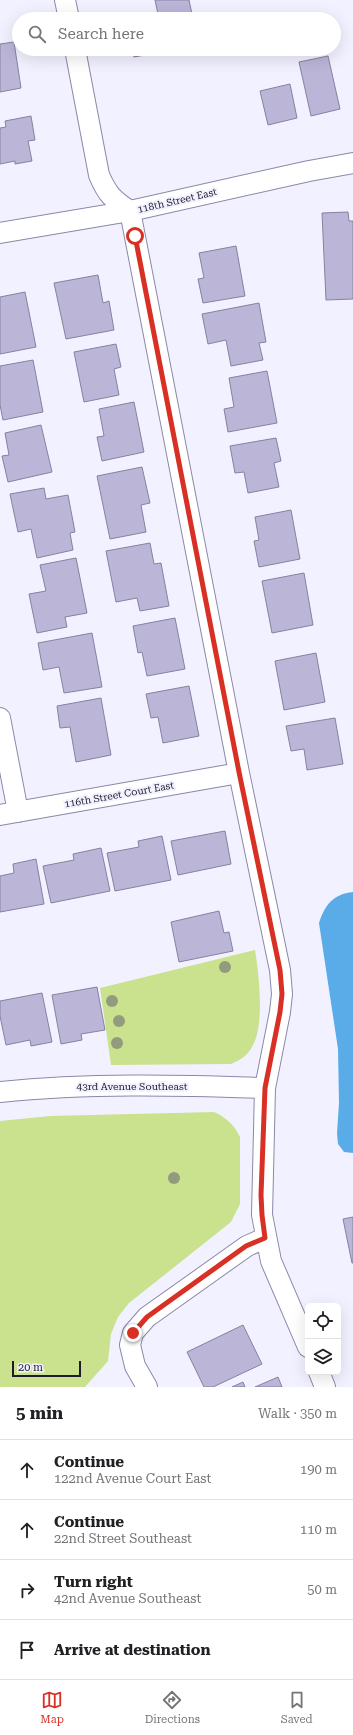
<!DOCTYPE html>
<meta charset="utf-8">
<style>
:root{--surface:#fff;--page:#f6f6f6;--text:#202124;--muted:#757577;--line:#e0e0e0;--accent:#d93025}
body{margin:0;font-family:"Roboto Serif",serif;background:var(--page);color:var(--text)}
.controls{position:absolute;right:12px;bottom:12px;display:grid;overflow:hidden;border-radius:6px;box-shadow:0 4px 16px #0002}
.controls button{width:36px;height:36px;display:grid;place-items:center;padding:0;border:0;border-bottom:1px solid var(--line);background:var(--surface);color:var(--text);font:20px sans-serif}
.scale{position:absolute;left:12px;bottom:10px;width:69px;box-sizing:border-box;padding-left:4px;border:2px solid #1e1c29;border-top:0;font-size:11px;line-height:14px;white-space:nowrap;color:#1e1c29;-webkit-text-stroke:3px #f2f1ff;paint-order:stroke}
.stop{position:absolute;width:12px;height:12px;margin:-9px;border:3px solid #d93025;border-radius:50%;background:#fff}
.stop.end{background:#d93025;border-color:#fff;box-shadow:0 1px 4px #0008}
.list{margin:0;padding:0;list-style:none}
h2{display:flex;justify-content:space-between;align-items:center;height:52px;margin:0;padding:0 16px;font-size:17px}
h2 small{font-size:13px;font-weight:400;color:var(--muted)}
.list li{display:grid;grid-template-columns:26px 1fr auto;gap:12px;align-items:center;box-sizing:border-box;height:60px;padding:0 16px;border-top:1px solid var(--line)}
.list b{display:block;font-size:15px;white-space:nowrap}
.list p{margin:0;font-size:13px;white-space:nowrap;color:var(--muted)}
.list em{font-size:13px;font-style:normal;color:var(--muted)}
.icon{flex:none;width:22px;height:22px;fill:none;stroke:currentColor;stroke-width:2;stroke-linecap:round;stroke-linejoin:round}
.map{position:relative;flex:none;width:353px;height:1387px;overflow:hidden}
.search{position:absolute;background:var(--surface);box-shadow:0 4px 16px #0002;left:12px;right:12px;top:12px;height:44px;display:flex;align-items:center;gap:10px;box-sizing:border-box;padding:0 14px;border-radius:22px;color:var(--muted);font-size:15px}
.sheet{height:292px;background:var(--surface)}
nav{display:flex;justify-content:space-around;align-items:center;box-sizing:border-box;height:56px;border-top:1px solid var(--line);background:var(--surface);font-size:11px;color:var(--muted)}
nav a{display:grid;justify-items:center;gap:2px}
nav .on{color:var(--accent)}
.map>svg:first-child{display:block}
.green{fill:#cae18e}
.water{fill:#59ace8}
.building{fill:#bbb6d8;stroke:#8581a1}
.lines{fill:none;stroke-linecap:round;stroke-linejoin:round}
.street-casing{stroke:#8c87a8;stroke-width:22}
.street{stroke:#fff;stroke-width:20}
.tree{fill:#939b7e}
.route{stroke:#d93025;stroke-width:5}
.labels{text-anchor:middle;stroke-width:4;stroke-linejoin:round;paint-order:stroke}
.street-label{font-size:10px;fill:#1e1c29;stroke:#f2f1ff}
</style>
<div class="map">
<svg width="353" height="1387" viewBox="0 0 353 1387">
<rect width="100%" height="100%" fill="#f2f1ff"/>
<path class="green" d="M255,950C259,974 265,1026 252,1047C247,1056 240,1060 231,1064L111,1065L100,988Z
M214,1112C226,1117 235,1126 240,1137V1204L231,1222L129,1303L118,1317L111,1334L108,1361L85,1387H0V1121L50,1116Z"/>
<path class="water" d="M353,892V1153L344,1152L338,1144L337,1133L339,1103L338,1049L319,923C325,905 333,894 353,892Z"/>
<path class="building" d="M155,0H189L193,19H159Z
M14,42L21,88L0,92V44Z
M132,49H177L134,57Z
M328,56L340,109L311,116L299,62Z
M290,84L297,118L268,125L260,91Z
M31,116L35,140L28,141L32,161L15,164V161L0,164V128L6,127L5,121Z
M348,212L349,221H353V299L326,300L322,213Z
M236,246L245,296L203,303L198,279L204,278L199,253Z
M98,275L103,303L109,301L114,330L66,339L54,283Z
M25,292L36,347L0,354V297Z
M259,303L266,342L259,343L263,360L231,366L226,340L208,344L202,314Z
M116,344L121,367L114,369L119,395L84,402L74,352Z
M33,360L43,412L3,420L0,405V366Z
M267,371L277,423L228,432L224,409L234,407L229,378Z
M134,402L144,452L102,461L97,437L104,436L99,409Z
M41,425L52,472L8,482L2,456L9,455L5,433Z
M276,438L281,461L274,463L279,487L248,493L244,472L235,473L230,446Z
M142,467L150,503L141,505L146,532L110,539L97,476Z
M44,488L46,499L68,495L75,532L70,533L73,550L37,558L31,529L18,532L10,494Z
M291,510L300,559L259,567L254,541L259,540L255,517Z
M150,543L154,564L161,563L169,606L140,611L137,598L116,602L106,551Z
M76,558L87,613L65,617L67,627L37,633L29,594L46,591L40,565Z
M304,573L313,625L272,633L262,581Z
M175,618L185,669L147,676L142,652L138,653L133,626Z
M92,633L102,687L64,693L59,667L43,670L38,643Z
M316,653L325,702L284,710L275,661Z
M189,686L199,736L163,743L158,717L151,718L146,694Z
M101,698L111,755L76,762L70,727L60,728L57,706Z
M335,718L343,764L307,770L304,749L291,751L286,726Z
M225,831L231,864L178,875L171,841Z
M162,836L171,880L115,891L107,853L139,847L138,841Z
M101,848L110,891L51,903L43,866L74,860L73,854Z
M36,859L44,904L0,912V876L14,873L13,864Z
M219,911L224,933L229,932L233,951L179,962L171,922Z
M97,987L105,1030L81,1034L82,1040L61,1044L52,995Z
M42,993L52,1042L31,1046L30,1040L6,1045L0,1016V1001Z
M353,1217V1263H352L343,1219Z
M243,1325L262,1364L213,1387H204L187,1352Z
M278,1377L282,1387H255Z
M243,1382L245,1387H232Z"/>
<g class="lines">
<g class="street-casing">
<path id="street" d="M65,0L69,19
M75,49L99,175C107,194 113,200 130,211L239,773L280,970L282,994L280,1012L265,1088L262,1215L271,1261L308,1347
M0,233L130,211L309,171L353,163
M0,718L18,812
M0,815L239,773
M0,1092C88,1083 176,1085 265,1088
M319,1372L325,1387
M147,1387L135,1366L130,1345L133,1333L147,1317L247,1246L265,1238"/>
</g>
<use href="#street" class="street"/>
</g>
<g class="tree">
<circle cx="225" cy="967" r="6"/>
<circle cx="112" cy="1001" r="6"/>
<circle cx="119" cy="1021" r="6"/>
<circle cx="117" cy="1043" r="6"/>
<circle cx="174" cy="1178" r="6"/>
</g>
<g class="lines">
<path class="route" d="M133,1333L147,1317L246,1246L265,1238L262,1215L261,1195L265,1088L280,1012L282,994L280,970L239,772L135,236"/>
</g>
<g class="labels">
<g class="street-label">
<text transform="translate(177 200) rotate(-13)" y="4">118th Street East</text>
<text transform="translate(119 794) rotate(-10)" y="4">116th Street Court East</text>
<text x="132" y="1090">43rd Avenue Southeast</text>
</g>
</g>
</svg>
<div class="controls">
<button><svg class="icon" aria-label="locate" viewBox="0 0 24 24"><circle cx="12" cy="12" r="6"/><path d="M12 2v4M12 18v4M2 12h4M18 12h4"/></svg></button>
<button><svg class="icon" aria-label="layers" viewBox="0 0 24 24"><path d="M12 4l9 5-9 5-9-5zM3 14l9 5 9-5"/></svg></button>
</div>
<div class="scale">20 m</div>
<div class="stop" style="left:135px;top:236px"></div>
<div class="stop end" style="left:133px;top:1333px"></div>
<div class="search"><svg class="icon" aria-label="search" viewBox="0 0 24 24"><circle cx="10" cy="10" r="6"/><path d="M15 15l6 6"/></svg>Search here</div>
</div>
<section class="sheet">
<h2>5 min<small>Walk · 350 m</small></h2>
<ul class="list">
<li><svg class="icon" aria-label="ahead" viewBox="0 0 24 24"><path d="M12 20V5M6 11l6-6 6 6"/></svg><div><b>Continue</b><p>122nd Avenue Court East</p></div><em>190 m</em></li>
<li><svg class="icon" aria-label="ahead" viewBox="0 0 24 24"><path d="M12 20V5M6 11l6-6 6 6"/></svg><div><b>Continue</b><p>22nd Street Southeast</p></div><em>110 m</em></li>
<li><svg class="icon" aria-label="right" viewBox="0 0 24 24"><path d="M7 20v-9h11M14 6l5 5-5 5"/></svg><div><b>Turn right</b><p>42nd Avenue Southeast</p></div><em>50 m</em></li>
<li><svg class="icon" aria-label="arrive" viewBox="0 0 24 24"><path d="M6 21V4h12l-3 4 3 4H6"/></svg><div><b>Arrive at destination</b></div></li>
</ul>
</section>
<nav>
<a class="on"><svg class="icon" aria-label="map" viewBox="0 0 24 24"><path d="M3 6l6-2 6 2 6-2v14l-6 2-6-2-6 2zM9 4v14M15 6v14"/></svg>Map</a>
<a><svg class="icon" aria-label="directions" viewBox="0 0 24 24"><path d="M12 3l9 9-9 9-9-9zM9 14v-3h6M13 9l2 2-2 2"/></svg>Directions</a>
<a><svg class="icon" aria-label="saved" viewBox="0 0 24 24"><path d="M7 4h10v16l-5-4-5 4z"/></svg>Saved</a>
</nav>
